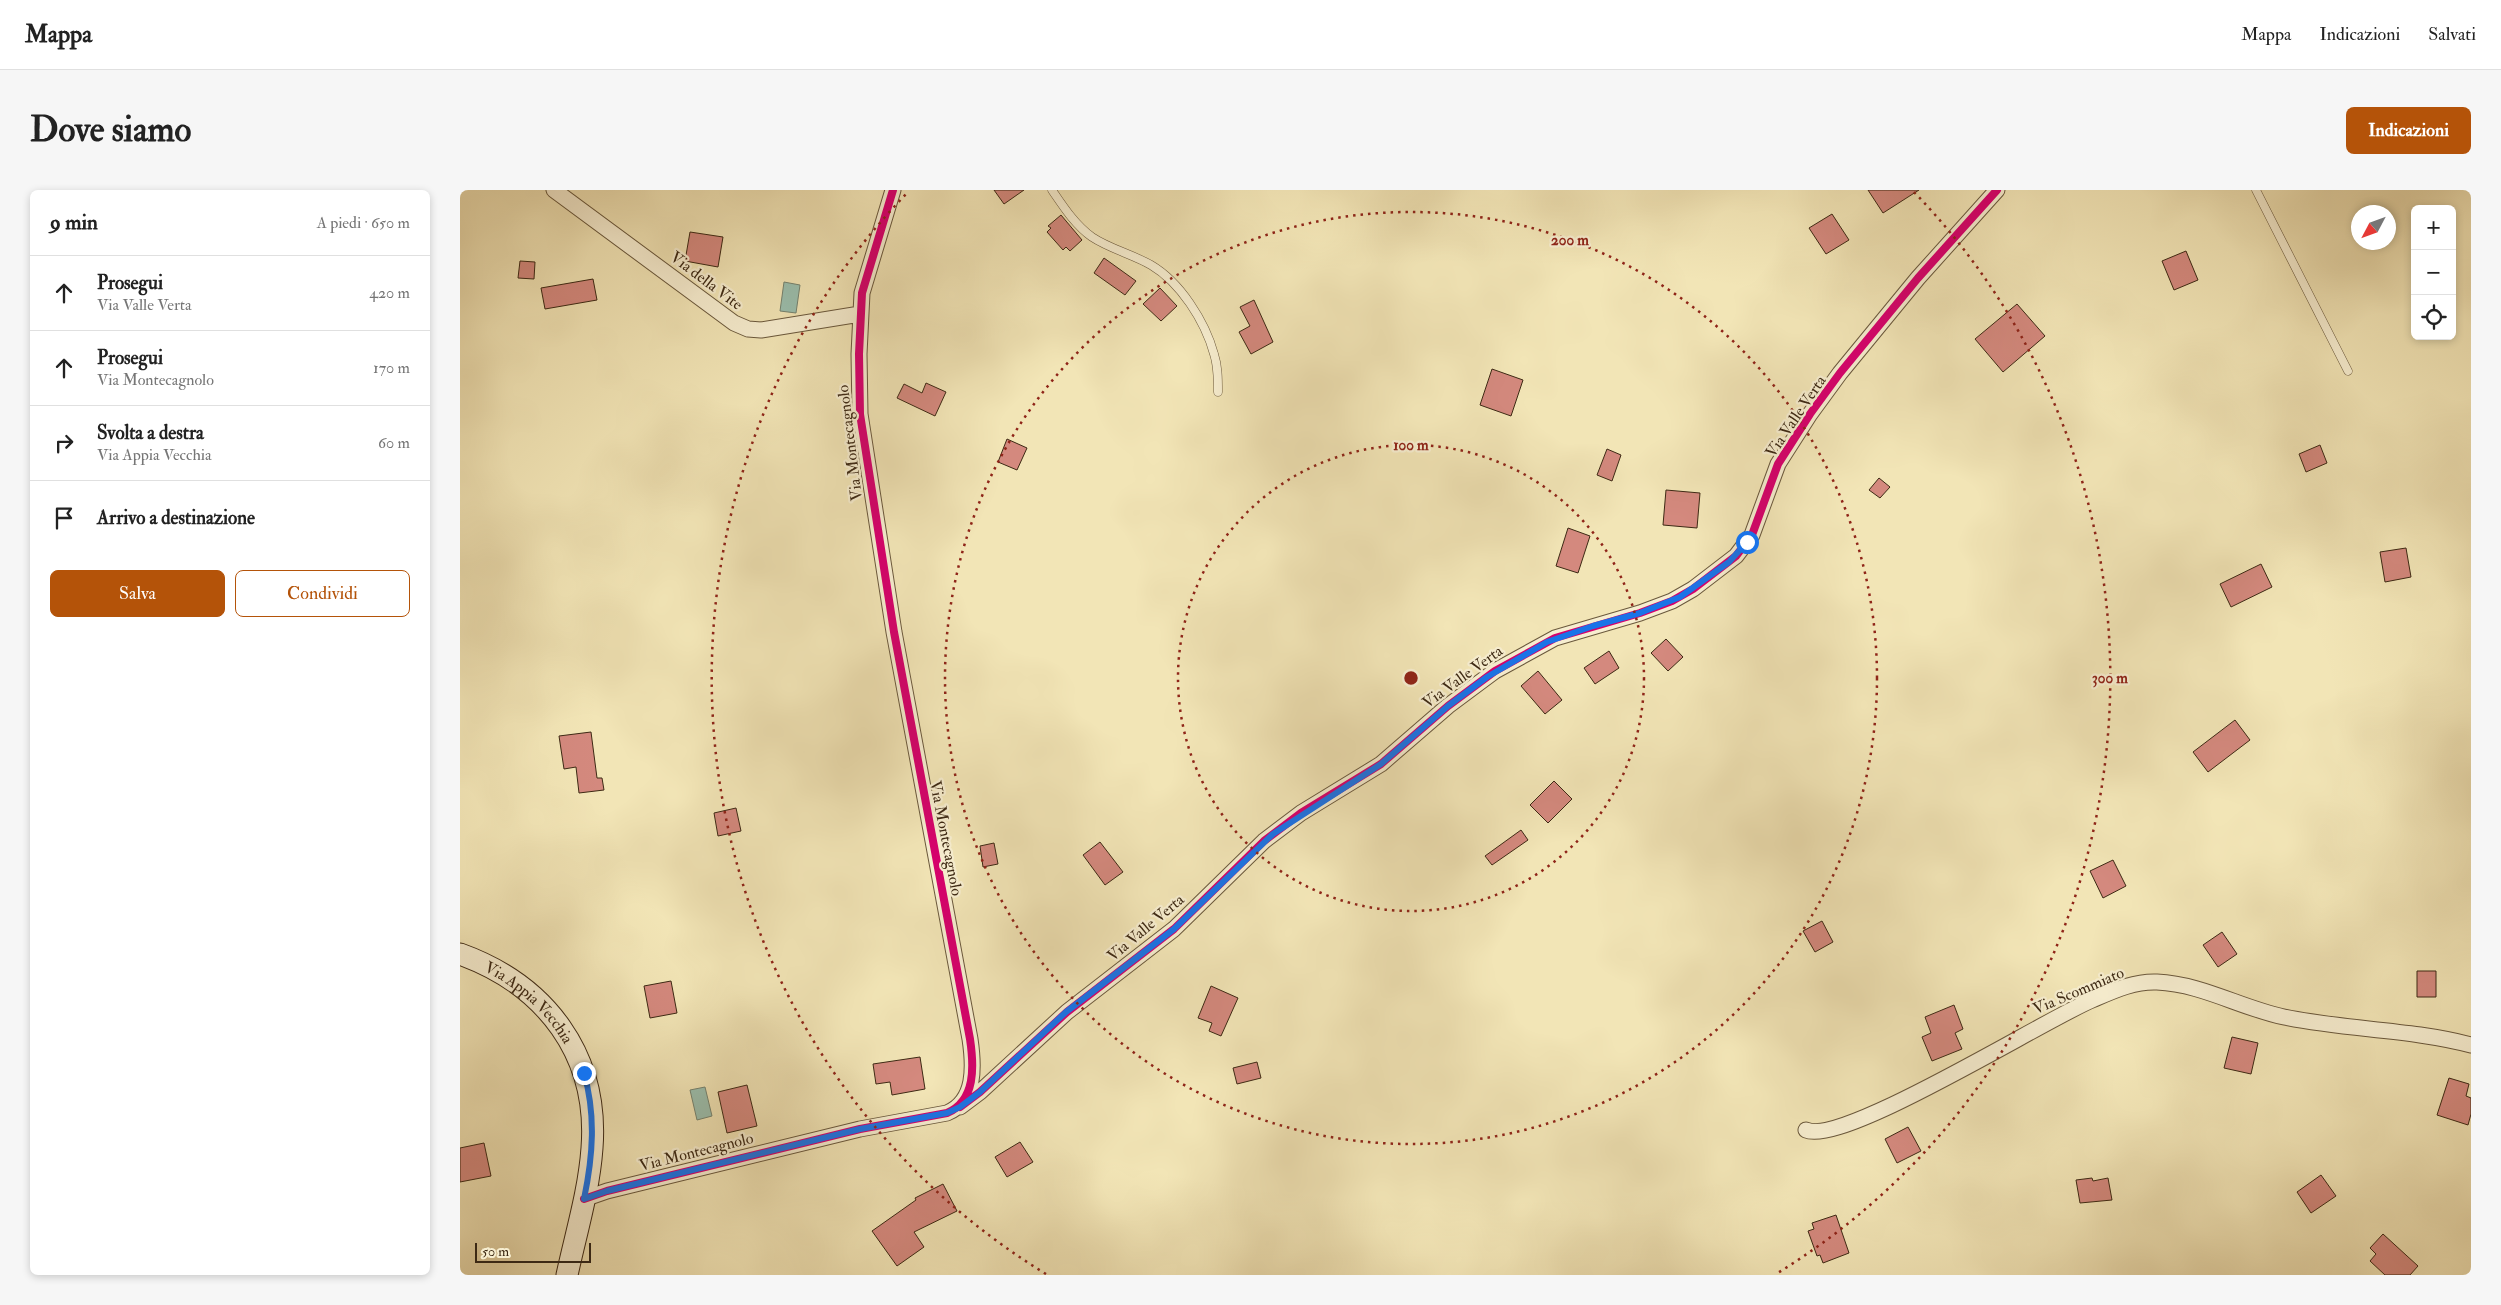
<!DOCTYPE html>
<html lang="it">
<meta charset="utf-8">
<style>
:root{--surface:#fff;--page:#f6f6f6;--text:#222;--muted:#767676;--line:#e0e0e0;--accent:#b45309}
body{margin:0;font-family:"IM FELL Double Pica",serif;background:var(--page);color:var(--text)}
.controls{position:absolute;right:15px;top:15px;display:grid;overflow:hidden;border-radius:8px;box-shadow:0 2px 8px #0003}
.controls button{width:45px;height:45px;display:grid;place-items:center;padding:0;border:0;border-bottom:1px solid var(--line);background:var(--surface);color:var(--text);font:25px sans-serif}
.compass{position:absolute;left:1891px;top:15px;width:45px;height:45px;border-radius:50%;background:var(--surface);box-shadow:0 2px 8px #0003;rotate:229deg}
.scale{position:absolute;left:15px;bottom:12px;width:116px;box-sizing:border-box;padding-left:5px;border:2px solid #3d2914;border-top:0;font-size:14px;line-height:18px;white-space:nowrap;color:#3d2914;-webkit-text-stroke:4px #f7eed0;paint-order:stroke}
.stop{position:absolute;width:15px;height:15px;margin:-11px;border:4px solid #1a73e8;border-radius:50%;background:#fff}
.stop.end{background:#1a73e8;border-color:#fff;box-shadow:0 1px 5px #0008}
.list{margin:0;padding:0;list-style:none}
h2{display:flex;justify-content:space-between;align-items:center;height:65px;margin:0;padding:0 20px;font-size:21px}
h2 small{font-size:16px;font-weight:400;color:var(--muted)}
.list li{display:grid;grid-template-columns:32px 1fr auto;gap:15px;align-items:center;box-sizing:border-box;height:75px;padding:0 20px;border-top:1px solid var(--line)}
.list b{display:block;font-size:19px;white-space:nowrap}
.list p{margin:0;font-size:16px;white-space:nowrap;color:var(--muted)}
.list em{font-size:16px;font-style:normal;color:var(--muted)}
.actions{display:flex;gap:10px;padding:15px 20px}
.actions a{flex:1;padding:11px 0;border:1px solid var(--accent);border-radius:8px;text-align:center;font-size:18px;color:var(--accent)}
.actions .main{background:var(--accent);color:#fff}
.icon{flex:none;width:28px;height:28px;fill:none;stroke:currentColor;stroke-width:2;stroke-linecap:round;stroke-linejoin:round}
.map{position:relative;flex:none;width:2011px;height:1085px;overflow:hidden;border-radius:8px}
header{display:flex;align-items:center;gap:30px;box-sizing:border-box;height:70px;padding:0 25px;background:var(--surface);border-bottom:1px solid var(--line)}
header strong{font-size:24px}
nav{display:flex;gap:28px;margin-inline-start:auto;font-size:18px}
.intro{display:flex;align-items:center;justify-content:space-between;box-sizing:border-box;height:120px;padding:0 30px}
h1{margin:0;font-size:35px}
.button{padding:12px 22px;border-radius:8px;background:var(--accent);color:#fff;font-size:18px;font-weight:700}
main{display:flex;gap:30px;padding:0 30px}
aside{flex:1;background:var(--surface);border-radius:8px;box-shadow:0 2px 8px #0003}
.map>svg:first-child{display:block}
.water{fill:#9bbfae;stroke:#758370}
.building{fill:#d4897e;stroke:#3d2914}
.lines{fill:none;stroke-linecap:round;stroke-linejoin:round}
.lane-casing{stroke:#6a583c;stroke-width:9}
.street-casing{stroke:#6a583c;stroke-width:17}
.secondary-casing{stroke:#3d2914;stroke-width:23}
.lane{stroke:#f7eed0;stroke-width:8}
.street{stroke:#f7eed0;stroke-width:15}
.secondary{stroke:#f7eed0;stroke-width:21}
.cycleway-casing{stroke:#f7eed0;stroke-width:11}
.cycleway{stroke:#d6006c;stroke-width:8}
.route{stroke:#1a73e8;stroke-width:6}
.ring{fill:none;stroke:#8f2418;stroke-width:2.5;stroke-dasharray:2.5 5}
.labels{text-anchor:middle;stroke-width:4.5;stroke-linejoin:round;paint-order:stroke}
.street-label{font-size:16px;fill:#3d2914;stroke:#f7eed0}
.centre{fill:#8f2418;stroke:#f7eed0;stroke-width:2.5}
.ring-label{font-size:15px;text-anchor:middle;font-weight:bold;fill:#8f2418;stroke:#f7eed0;stroke-width:4.5;stroke-linejoin:round;paint-order:stroke}
</style>
<header>
<strong>Mappa</strong>
<nav><a>Mappa</a><a>Indicazioni</a><a>Salvati</a></nav>
</header>
<div class="intro"><h1>Dove siamo</h1><a class="button">Indicazioni</a></div>
<main>
<aside>
<h2>9 min<small>A piedi · 650 m</small></h2>
<ul class="list">
<li><svg class="icon" aria-label="ahead" viewBox="0 0 24 24"><path d="M12 20V5M6 11l6-6 6 6"/></svg><div><b>Prosegui</b><p>Via Valle Verta</p></div><em>420 m</em></li>
<li><svg class="icon" aria-label="ahead" viewBox="0 0 24 24"><path d="M12 20V5M6 11l6-6 6 6"/></svg><div><b>Prosegui</b><p>Via Montecagnolo</p></div><em>170 m</em></li>
<li><svg class="icon" aria-label="right" viewBox="0 0 24 24"><path d="M7 20v-9h11M14 6l5 5-5 5"/></svg><div><b>Svolta a destra</b><p>Via Appia Vecchia</p></div><em>60 m</em></li>
<li><svg class="icon" aria-label="arrive" viewBox="0 0 24 24"><path d="M6 21V4h12l-3 4 3 4H6"/></svg><div><b>Arrivo a destinazione</b></div></li>
</ul>
<div class="actions"><a class="main">Salva</a><a>Condividi</a></div>
</aside>
<div class="map">
<svg width="2011" height="1085" viewBox="0 0 2011 1085">
<rect width="100%" height="100%" fill="#f2e5b6"/>
<filter id="stains"><feTurbulence type="fractalNoise" baseFrequency=".004" numOctaves="4"/><feColorMatrix values="0 0 0 0 .2 0 0 0 0 .09 0 0 0 0 .02 0 0 0 .5 -.17"/></filter>
<radialGradient id="worn" r=".72"><stop offset=".6" stop-color="#630" stop-opacity="0"/><stop offset="1" stop-color="#630" stop-opacity=".3"/></radialGradient>
<path class="water" d="M324,92L340,95L336,123L320,121Z
M245,897L252,926L237,930L230,900Z"/>
<path class="building" d="M534,0H564L544,14Z
M1408,0H1459L1423,23Z
M1372,24L1389,50L1366,64L1349,38Z
M601,25L622,50L610,61L606,57L603,60L587,42L591,38L588,36Z
M230,42L263,47L258,77L225,71Z
M1726,61L1738,90L1714,100L1702,71Z
M644,68L676,91L665,105L634,83Z
M60,71L75,72L74,89L58,88Z
M133,89L137,110L85,119L81,98Z
M700,98L717,116L701,131L683,114Z
M794,110L813,152L791,164L779,142L790,136L780,117Z
M1557,114L1585,146L1543,182L1515,149Z
M1032,179L1063,190L1051,226L1020,215Z
M466,193L486,202L475,226L437,208L444,194L462,203Z
M547,249L567,258L557,280L538,272Z
M1860,255L1867,273L1846,282L1839,264Z
M1147,259L1161,265L1152,291L1137,285Z
M1419,288L1430,297L1420,308L1409,300Z
M1206,300L1240,303L1237,338L1203,335Z
M1108,338L1130,346L1118,383L1096,376Z
M1946,358L1951,387L1925,392L1920,362Z
M1801,374L1812,397L1771,417L1760,394Z
M1206,449L1223,467L1208,481L1191,463Z
M1149,461L1159,478L1135,494L1124,478Z
M1078,481L1102,510L1085,524L1061,496Z
M1775,530L1790,550L1748,582L1733,562Z
M131,542L137,588H142L144,600L119,603L116,577L104,579L99,546Z
M1094,591L1112,609L1088,633L1070,615Z
M276,618L281,641L258,646L254,623Z
M1061,640L1068,650L1032,675L1025,666Z
M640,652L663,682L645,695L623,665Z
M534,653L538,674L523,677L520,656Z
M1653,670L1666,696L1643,708L1630,681Z
M1362,731L1373,752L1355,762L1343,741Z
M1762,742L1777,764L1758,777L1743,755Z
M1957,781H1976V807H1957Z
M211,791L217,823L190,828L184,796Z
M751,796L778,808L761,846L749,841L752,833L738,828Z
M1494,815L1503,839L1495,843L1502,859L1472,871L1462,847L1471,843L1465,827Z
M1772,847L1798,853L1791,884L1764,878Z
M460,867L465,899L432,905L430,892L416,894L413,874Z
M797,872L801,888L777,894L773,878Z
M1989,888L2009,894L2006,906L2011,908V924L2008,935L1977,925Z
M287,895L297,936L267,943L258,902Z
M1448,937L1461,961L1437,973L1425,949Z
M560,952L573,972L547,987L535,967Z
M24,953L31,986L0,992V958Z
M1861,985L1876,1006L1851,1023L1837,1002Z
M1632,988L1633,991L1648,988L1652,1010L1620,1013L1616,990Z
M483,994L497,1021L454,1042L464,1057L437,1076L412,1041L456,1010L455,1008Z
M1376,1025L1389,1063L1363,1073L1360,1065L1357,1066L1348,1041L1354,1039L1352,1033Z
M1923,1044L1958,1076L1950,1085H1925L1910,1071L1916,1064L1910,1058Z"/>
<g class="lines">
<g class="lane-casing">
<path id="lane" d="M592,0C603,16 615,35 632,47C650,59 672,64 691,75C720,92 745,131 754,164C758,176 758,189 758,202
M1796,0L1888,181"/>
</g>
<g class="street-casing">
<path id="street" d="M94,0L274,133L288,139L301,140L400,124
M500,917L520,902L607,822L714,739L804,651L841,623L921,574L988,516L1035,481L1095,448L1180,423L1212,411L1233,399L1276,366L1292,345L1318,274L1350,224L1380,183L1458,88L1537,0
M1346,940C1383,956 1584,830 1632,810C1653,801 1674,791 1697,792C1742,794 1781,818 1824,827C1886,840 1950,839 2011,855
M124,1009L147,1001L400,939L487,923C516,911 514,876 510,849L434,442L400,224L399,164L402,103L433,0"/>
</g>
<g class="secondary-casing">
<g id="secondary">
<path id="s1" d="M0,764C86,795 139,865 132,958C129,1001 116,1043 107,1085"/>
</g>
</g>
<use href="#lane" class="lane"/>
<use href="#street" class="street"/>
<use href="#secondary" class="secondary"/>
<g class="cycleway-casing">
<path id="cycleway" d="M500,917L520,902L607,822L714,739L804,651L841,623L921,574L988,516L1035,481L1095,448L1180,423L1212,411L1233,399L1276,366L1292,345L1318,274L1350,224L1380,183L1458,88L1537,0
M124,1009L147,1001L400,939L487,923C516,911 514,876 510,849L434,442L400,224L399,164L402,103L433,0"/>
</g>
<use href="#cycleway" class="cycleway"/>
</g>
<g class="lines">
<path class="route" d="M124,883C136,925 133,966 124,1009L147,1001L400,939L487,923L500,917L520,902L606,822L714,739L813,644L921,574L988,516L1027,487L1087,452L1133,436L1180,423L1220,407L1269,372L1287,352"/>
</g>
<g class="ring">
<circle cx="951" cy="488" r="233"/>
<circle cx="951" cy="488" r="466"/>
<path d="M586 1084A699 699 0 0 1 448 2M1454 2A699 699 0 0 1 1316 1084"/>
</g>
<g class="labels">
<g class="street-label">
<text transform="translate(247 90) rotate(37)" y="6">Via della Vite</text>
<text transform="translate(1335 226) rotate(-56)" y="6">Via Valle Verta</text>
<text transform="translate(389 253) rotate(-97)" y="6">Via Montecagnolo</text>
<text transform="translate(1002 486) rotate(-36)" y="6">Via Valle Verta</text>
<text transform="translate(487 648) rotate(79)" y="6">Via Montecagnolo</text>
<text transform="translate(685 737) rotate(-40)" y="6">Via Valle Verta</text>
<text transform="translate(1618 800) rotate(-23)" y="6">Via Scommiato</text>
<text dy="6" stroke="none"><textPath href="#s1" startOffset="86">Via Appia Vecchia</textPath></text>
<text transform="translate(236 961) rotate(-14)" y="6">Via Montecagnolo</text>
</g>
</g>
<circle cx="951" cy="488" r="8" class="centre"/>
<g class="ring-label">
<text x="1110" y="55">200 m</text>
<text x="951" y="260">100 m</text>
<text x="1650" y="493">300 m</text>
</g>
<rect width="100%" height="100%" filter="url(#stains)"/>
<rect width="100%" height="100%" fill="url(#worn)"/>
</svg>
<div class="controls">
<button>+</button>
<button>−</button>
<button><svg class="icon" aria-label="locate" viewBox="0 0 24 24"><circle cx="12" cy="12" r="6"/><path d="M12 2v4M12 18v4M2 12h4M18 12h4"/></svg></button>
</div>
<svg class="compass" viewBox="-18 -18 36 36"><path d="M0-13l5 13h-10z" fill="#e53935"/><path d="M0 13l5-13h-10z" fill="#767676"/></svg>
<div class="scale">50 m</div>
<div class="stop" style="left:1287px;top:352px"></div>
<div class="stop end" style="left:124px;top:883px"></div>
</div>
</main>
